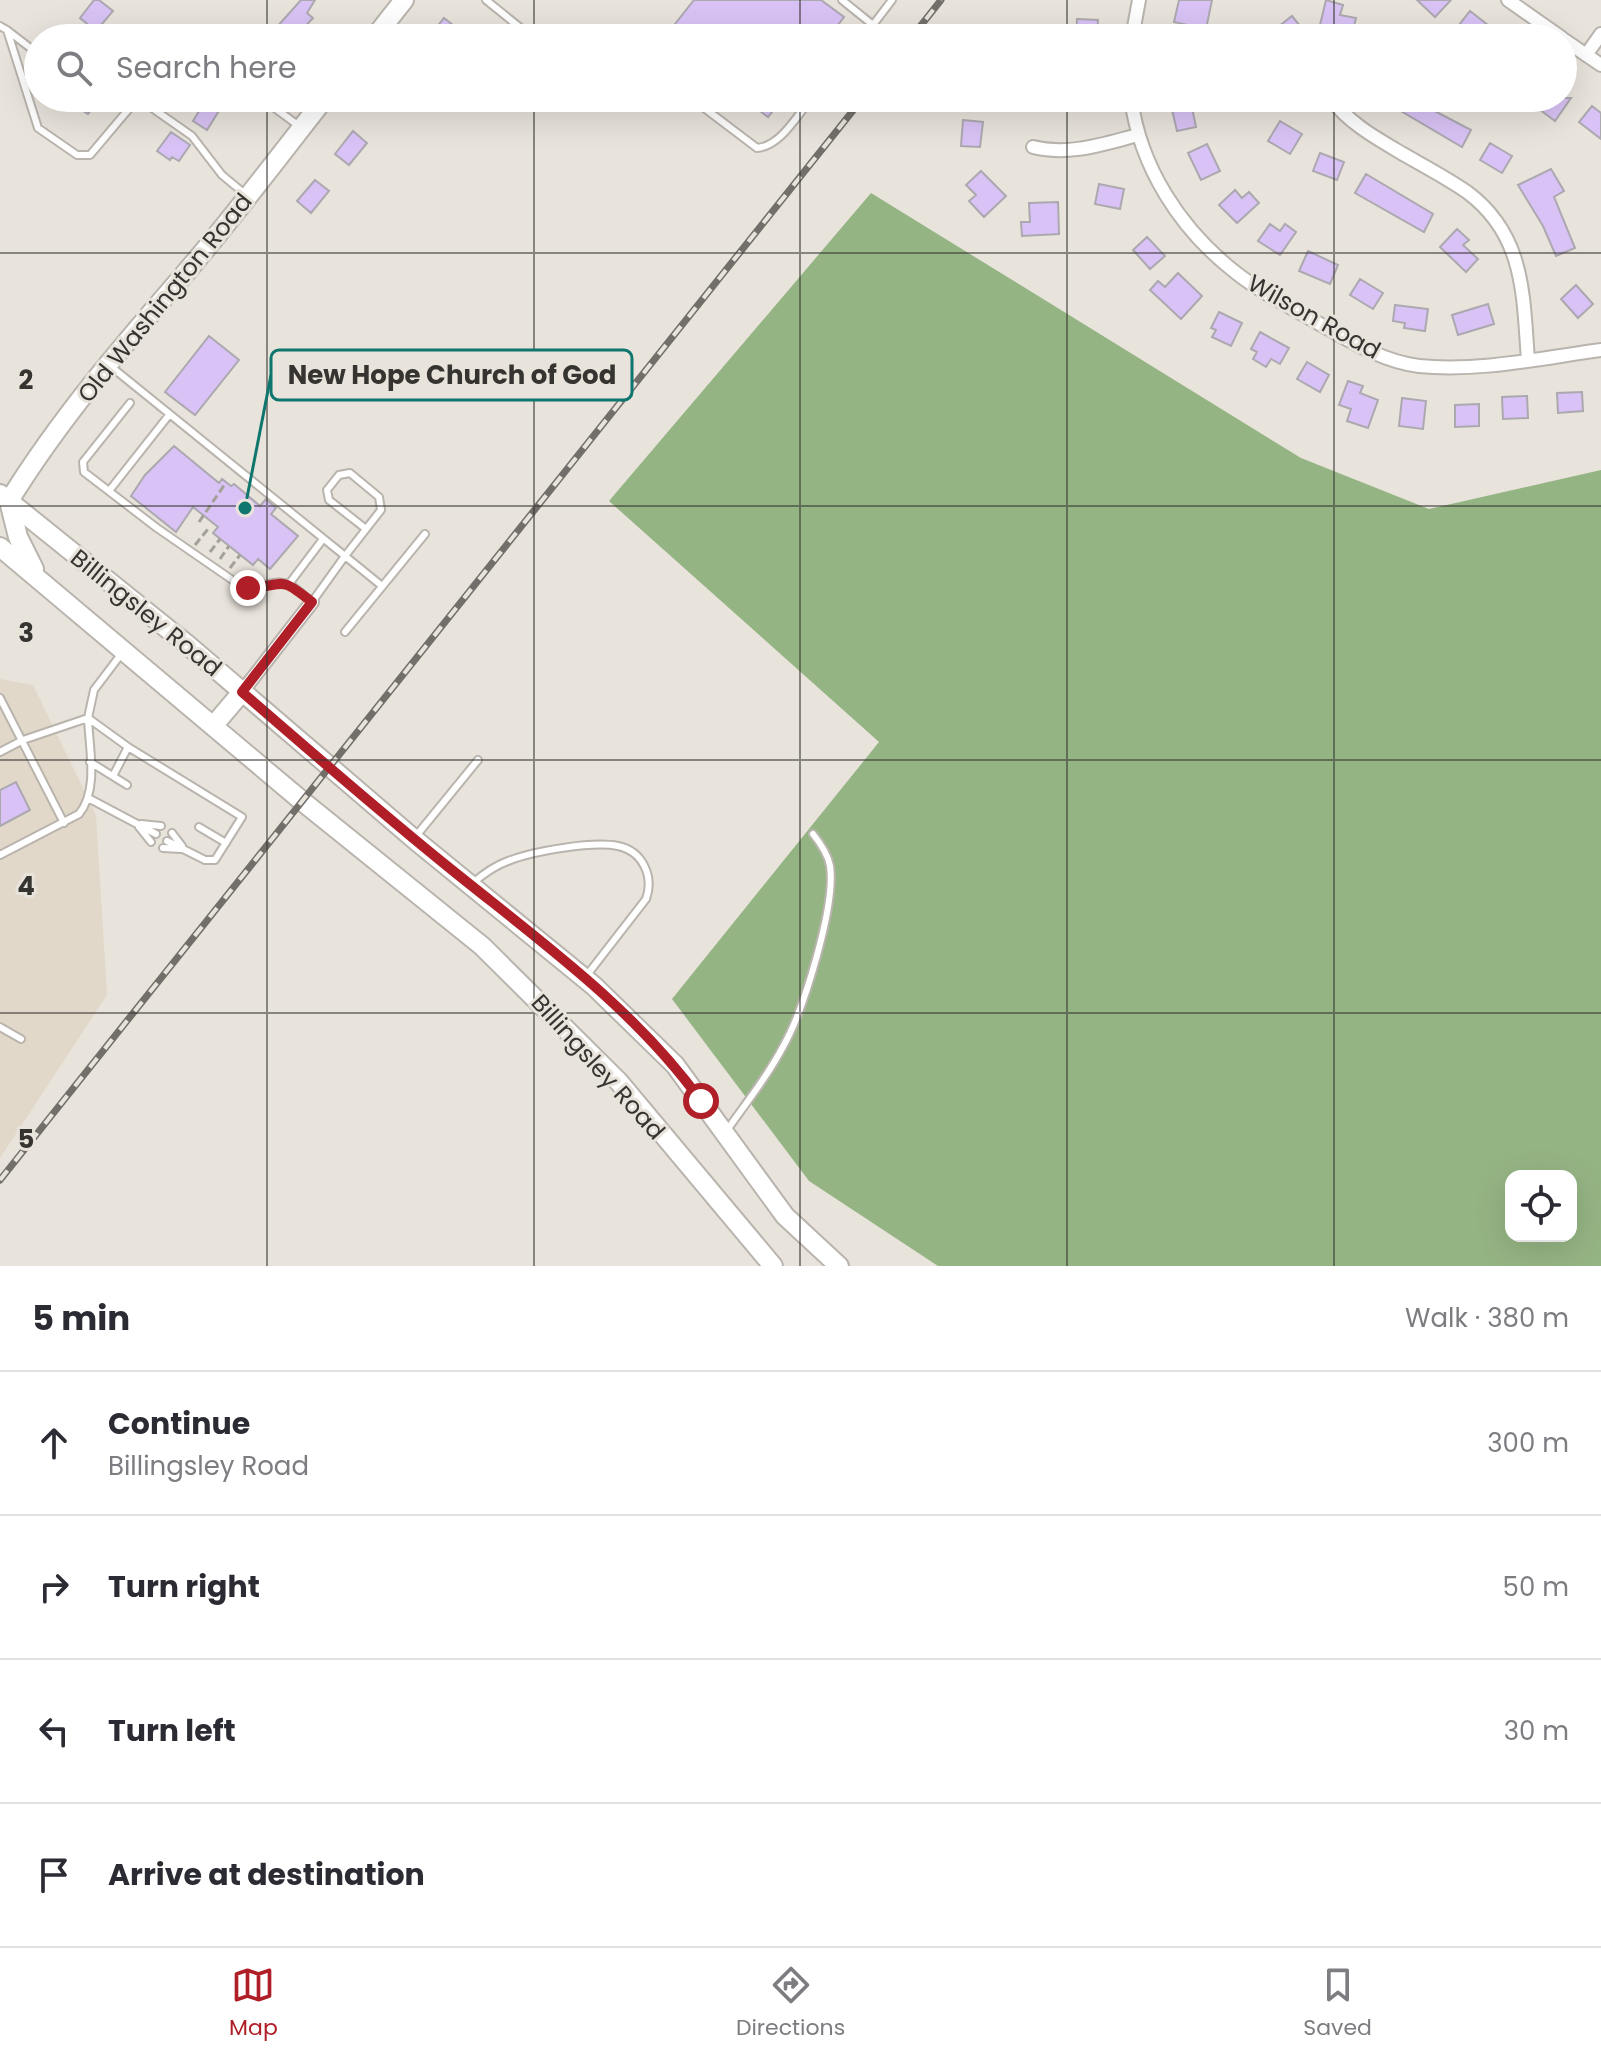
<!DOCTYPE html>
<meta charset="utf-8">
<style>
:root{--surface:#fff;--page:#f2f2f3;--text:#2b2b33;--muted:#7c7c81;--line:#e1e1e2;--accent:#b01e28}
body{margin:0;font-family:Poppins,sans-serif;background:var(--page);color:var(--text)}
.controls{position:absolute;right:24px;bottom:24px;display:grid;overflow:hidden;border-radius:16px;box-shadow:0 8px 32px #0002}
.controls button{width:72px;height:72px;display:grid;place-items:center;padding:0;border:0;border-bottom:2px solid var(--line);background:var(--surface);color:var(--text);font:40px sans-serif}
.stop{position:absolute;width:24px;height:24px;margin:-18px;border:6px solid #b01e28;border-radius:50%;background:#fff}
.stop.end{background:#b01e28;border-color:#fff;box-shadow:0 2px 8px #0008}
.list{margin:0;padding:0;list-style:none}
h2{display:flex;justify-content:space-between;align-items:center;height:104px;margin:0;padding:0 32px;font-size:34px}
h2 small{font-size:26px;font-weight:400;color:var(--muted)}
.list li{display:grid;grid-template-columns:52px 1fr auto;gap:24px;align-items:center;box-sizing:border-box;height:144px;padding:0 32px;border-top:2px solid var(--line)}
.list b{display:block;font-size:30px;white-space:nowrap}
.list p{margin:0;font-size:26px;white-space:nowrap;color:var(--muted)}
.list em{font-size:26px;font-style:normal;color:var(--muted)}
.icon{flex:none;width:44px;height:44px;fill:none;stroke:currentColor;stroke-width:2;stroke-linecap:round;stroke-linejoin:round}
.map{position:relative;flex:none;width:1601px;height:1266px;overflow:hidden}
.search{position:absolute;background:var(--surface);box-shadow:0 8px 32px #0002;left:24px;right:24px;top:24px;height:88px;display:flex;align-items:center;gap:20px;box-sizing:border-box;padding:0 28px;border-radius:44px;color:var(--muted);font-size:30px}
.sheet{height:680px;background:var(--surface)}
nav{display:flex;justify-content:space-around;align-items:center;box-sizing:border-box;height:112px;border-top:2px solid var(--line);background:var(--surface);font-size:22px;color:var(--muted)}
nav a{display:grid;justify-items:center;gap:4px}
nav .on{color:var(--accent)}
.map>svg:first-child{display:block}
.built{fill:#e2d8ca}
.forest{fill:#95b484;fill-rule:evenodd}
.building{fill:#d9c3f6;stroke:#aca8b0;stroke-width:2}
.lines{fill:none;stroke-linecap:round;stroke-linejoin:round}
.service-casing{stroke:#b9b4ad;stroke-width:10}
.minor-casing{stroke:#b9b4ad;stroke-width:16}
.secondary-casing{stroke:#b9b4ad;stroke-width:22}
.path{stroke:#a4a09a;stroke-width:3;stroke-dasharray:8 4;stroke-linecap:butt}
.service{stroke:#fff;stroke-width:6}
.minor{stroke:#fff;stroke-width:12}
.secondary{stroke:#fff;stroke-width:18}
.rail-casing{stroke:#726f6a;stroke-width:7}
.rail{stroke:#e8e3db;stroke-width:4;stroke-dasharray:12;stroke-linecap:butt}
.route{stroke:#b01e28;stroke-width:10}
.grid{fill:none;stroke:#363431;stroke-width:2;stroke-opacity:0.55}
.labels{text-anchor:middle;stroke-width:6;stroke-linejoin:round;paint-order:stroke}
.street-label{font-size:24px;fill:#363431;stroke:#e8e3db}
.grid-label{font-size:26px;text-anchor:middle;font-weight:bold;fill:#363431;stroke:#e8e3db;stroke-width:6;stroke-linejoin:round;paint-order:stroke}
.leader{fill:none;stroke:#0f766e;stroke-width:3}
.callout-dot{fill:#0f766e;stroke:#e8e3db;stroke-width:3}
.callout{fill:#e8e3db;stroke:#0f766e;stroke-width:3}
.callout-label{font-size:26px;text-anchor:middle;font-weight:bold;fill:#363431}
</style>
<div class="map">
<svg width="1601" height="1266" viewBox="0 0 1601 1266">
<rect width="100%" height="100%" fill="#e8e3db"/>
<path class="built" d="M0,679L33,685L96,815L107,995L0,1158Z"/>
<path class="forest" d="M871,193L1301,458L1429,509L1601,470V1266H938L809,1181L672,999L879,742L609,501ZM1511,1176H1571V1236H1511Z"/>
<path class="building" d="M94,0H99L113,11L96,31L80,18Z
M301,0H315L307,13L313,18L294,38H267Z
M694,0H821L844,17L828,38H664Z
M1179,0H1212L1206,29L1174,22Z
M1326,0L1343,5L1340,15L1356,18L1351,38L1331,36L1332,32L1319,29Z
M1417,0H1451L1435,17Z
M1470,11L1493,29L1487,38H1465L1455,30Z
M1292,16L1305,32L1298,38H1264Z
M444,18L458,29L451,38H428Z
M1077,19L1098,20L1097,38H1076Z
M64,98H99L88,114Z
M207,98L222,106L207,130L193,121Z
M743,98H783L768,117Z
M1183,98H1190L1196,127L1177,131L1170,101Z
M1379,98H1434L1429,108L1471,130L1462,147Z
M1540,98H1571L1555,121L1535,106Z
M1592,106L1601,113V139L1579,122Z
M963,120L983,122L980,147L961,146Z
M1280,121L1302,134L1290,154L1268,141Z
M353,131L367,143L349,165L335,154Z
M171,132L190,145L179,161L172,157L170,160L157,151Z
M1490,143L1512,156L1502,173L1480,160Z
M1207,144L1220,171L1201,180L1188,153Z
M1320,153L1344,162L1337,180L1313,171Z
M1551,169L1564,191L1554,197L1575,248L1556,256L1543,226L1518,185Z
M981,171L1006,196L984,217L969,201L976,195L966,185Z
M1366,174L1433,214L1424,232L1355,193Z
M315,180L329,191L311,213L297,201Z
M1099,184L1124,189L1120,209L1095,204Z
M1235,190L1242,198L1249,192L1259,203L1237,223L1219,205Z
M1058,202L1059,234L1022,236L1021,222H1030L1029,203Z
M1270,224L1280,231L1285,224L1296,232L1280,255L1258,241Z
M1457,229L1469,240L1463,245L1478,259L1466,272L1440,247Z
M1147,237L1165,256L1150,269L1133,250Z
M1308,251L1338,265L1330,284L1299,271Z
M1178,273L1202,296L1181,319L1150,290L1158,281L1165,287Z
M1360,279L1383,293L1373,309L1350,295Z
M1576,285L1593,304L1578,318L1561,299Z
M1488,304L1494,324L1458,335L1452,315Z
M1395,305L1428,309L1425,331L1404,328L1405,323L1393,321Z
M1219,312L1242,323L1231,346L1212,337L1216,330L1211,328Z
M1260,332L1289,348L1280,364L1271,359L1266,367L1253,359L1257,352L1251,349Z
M209,336L239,360L195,415L165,392Z
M1307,362L1329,375L1320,392L1297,379Z
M1348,381L1363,386L1360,393L1378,400L1368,428L1347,421L1351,409L1339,405Z
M1582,392L1583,411L1558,413L1557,393Z
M1527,396L1528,418L1503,419L1502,397Z
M1402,398L1426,401L1423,429L1399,426Z
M1479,404V426L1455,427V405Z
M174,446L219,483L222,479L231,486L234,484L260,506L266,499L276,508L271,514L298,536L270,569L258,559L253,565L213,533L218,527L193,507L176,532L131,496L145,475Z
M16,782L30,810L0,826V790Z"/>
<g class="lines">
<g class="service-casing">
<path id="service" d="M486,0L533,38
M842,0L873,25L862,38
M873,25L892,0
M0,26L7,30L38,128L77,155H90L133,104L142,101L192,136L222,175L245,194
M7,30L38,54
M271,98L268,103L299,126
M691,98L757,148C781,146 797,115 812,98
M109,365L345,556L312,602C305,597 297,588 290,585C275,577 257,591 241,586L157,528L84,472L83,462L130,403
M109,491L169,415
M366,529L329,500L327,490L339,475L350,473L379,497L381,510L345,556L382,586
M289,584L323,539
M345,632L425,534
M0,698L64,823
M88,718L128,747L242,817L215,860H205L167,841
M0,752L23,740L88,718L94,690L122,653
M90,762L127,785
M113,776L128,747
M90,799L156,834
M141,824L161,826
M139,827L151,842
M199,827L226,843
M172,833L182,846
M416,836L478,760
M163,848L181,849
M0,855L79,814C99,790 89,748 88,718
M472,884C483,874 494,866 508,861C533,851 593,841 618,846C643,851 654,877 646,899L587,975
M0,1027L21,1039
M727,1130C747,1102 769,1074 785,1043C804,1008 836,905 830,866C828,854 821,844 813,834"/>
</g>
<g class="minor-casing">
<path id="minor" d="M1508,0L1562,38
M1132,38L1139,0
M1563,39L1601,65
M1586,55L1601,34
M1131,98C1140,167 1180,229 1235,272C1260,292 1290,307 1318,323C1348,340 1383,362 1419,366C1479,372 1542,358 1601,350
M1330,98C1350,124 1376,138 1403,154C1424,166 1447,178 1467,192C1525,235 1523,295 1528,360
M1033,147C1069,156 1103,144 1138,135
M242,692L312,602"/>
</g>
<g class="secondary-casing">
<path id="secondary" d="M374,38L404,0
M0,494L189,646L414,839L594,986L675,1065L785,1216L839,1266
M9,501C60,418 125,343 188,270C236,214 280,155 325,98
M9,501L18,537L34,569
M0,547L302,801L482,946L619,1082L773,1266
M214,725L242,692"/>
</g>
<path class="path" d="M199,522L225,484
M195,545L208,529
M210,552L220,539
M220,559L229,546
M230,568L240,555"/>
<use href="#service" class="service"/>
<use href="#minor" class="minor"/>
<use href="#secondary" class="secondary"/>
<g class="rail-casing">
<path id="rail" d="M911,38L941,0
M0,1180L863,98"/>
</g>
<use href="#rail" class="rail"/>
</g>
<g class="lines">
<path class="route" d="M248,588C287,586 277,574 312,602L242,692C311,752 380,812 452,870C540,941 635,1009 701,1101"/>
</g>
<path class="grid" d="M267,0V38M534,0V38M800,0V38M1067,0V38M1334,0V38M267,98V1266M534,98V1266M800,98V1266M1067,98V1266M1334,98V1266M0,253H1601M0,506H1601M0,760H1601M0,1013H1601"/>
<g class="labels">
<g class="street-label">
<text transform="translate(165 298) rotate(-51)" y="8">Old Washington Road</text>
<text transform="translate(1314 317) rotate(29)" y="8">Wilson Road</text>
<text transform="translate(146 613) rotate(39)" y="8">Billingsley Road</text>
<text transform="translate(598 1067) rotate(48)" y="8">Billingsley Road</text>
</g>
</g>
<g class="grid-label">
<text x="26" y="389">2</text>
<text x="26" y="642">3</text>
<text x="26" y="895">4</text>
<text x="26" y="1148">5</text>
</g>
<path class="leader" d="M245 508L271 375"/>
<circle class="callout-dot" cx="245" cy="508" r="8"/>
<rect class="callout" x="271" y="350" width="361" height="50" rx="8"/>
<g class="callout-label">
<text x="452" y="384">New Hope Church of God</text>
</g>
</svg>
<div class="controls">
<button><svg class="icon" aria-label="locate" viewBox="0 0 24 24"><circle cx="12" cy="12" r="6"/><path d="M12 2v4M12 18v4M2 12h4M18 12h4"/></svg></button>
</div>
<div class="stop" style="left:701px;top:1101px"></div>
<div class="stop end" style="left:248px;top:588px"></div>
<div class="search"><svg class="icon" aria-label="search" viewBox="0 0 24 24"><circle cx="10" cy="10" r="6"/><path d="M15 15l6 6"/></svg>Search here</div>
</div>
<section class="sheet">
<h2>5 min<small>Walk · 380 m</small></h2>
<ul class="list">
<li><svg class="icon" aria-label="ahead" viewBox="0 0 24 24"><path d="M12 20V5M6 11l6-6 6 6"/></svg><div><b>Continue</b><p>Billingsley Road</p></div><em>300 m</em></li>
<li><svg class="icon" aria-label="right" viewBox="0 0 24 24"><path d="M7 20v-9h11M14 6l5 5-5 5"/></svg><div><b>Turn right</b></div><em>50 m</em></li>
<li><svg class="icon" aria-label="left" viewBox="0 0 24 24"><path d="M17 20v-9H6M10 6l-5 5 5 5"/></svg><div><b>Turn left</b></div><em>30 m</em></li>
<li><svg class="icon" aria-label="arrive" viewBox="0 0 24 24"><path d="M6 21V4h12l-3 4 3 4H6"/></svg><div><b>Arrive at destination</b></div></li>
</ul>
</section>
<nav>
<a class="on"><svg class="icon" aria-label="map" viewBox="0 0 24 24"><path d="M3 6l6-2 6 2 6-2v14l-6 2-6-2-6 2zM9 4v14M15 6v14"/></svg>Map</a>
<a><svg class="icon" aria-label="directions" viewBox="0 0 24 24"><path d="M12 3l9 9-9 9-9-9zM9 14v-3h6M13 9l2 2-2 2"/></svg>Directions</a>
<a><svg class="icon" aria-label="saved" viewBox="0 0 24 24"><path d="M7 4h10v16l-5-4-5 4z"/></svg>Saved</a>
</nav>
